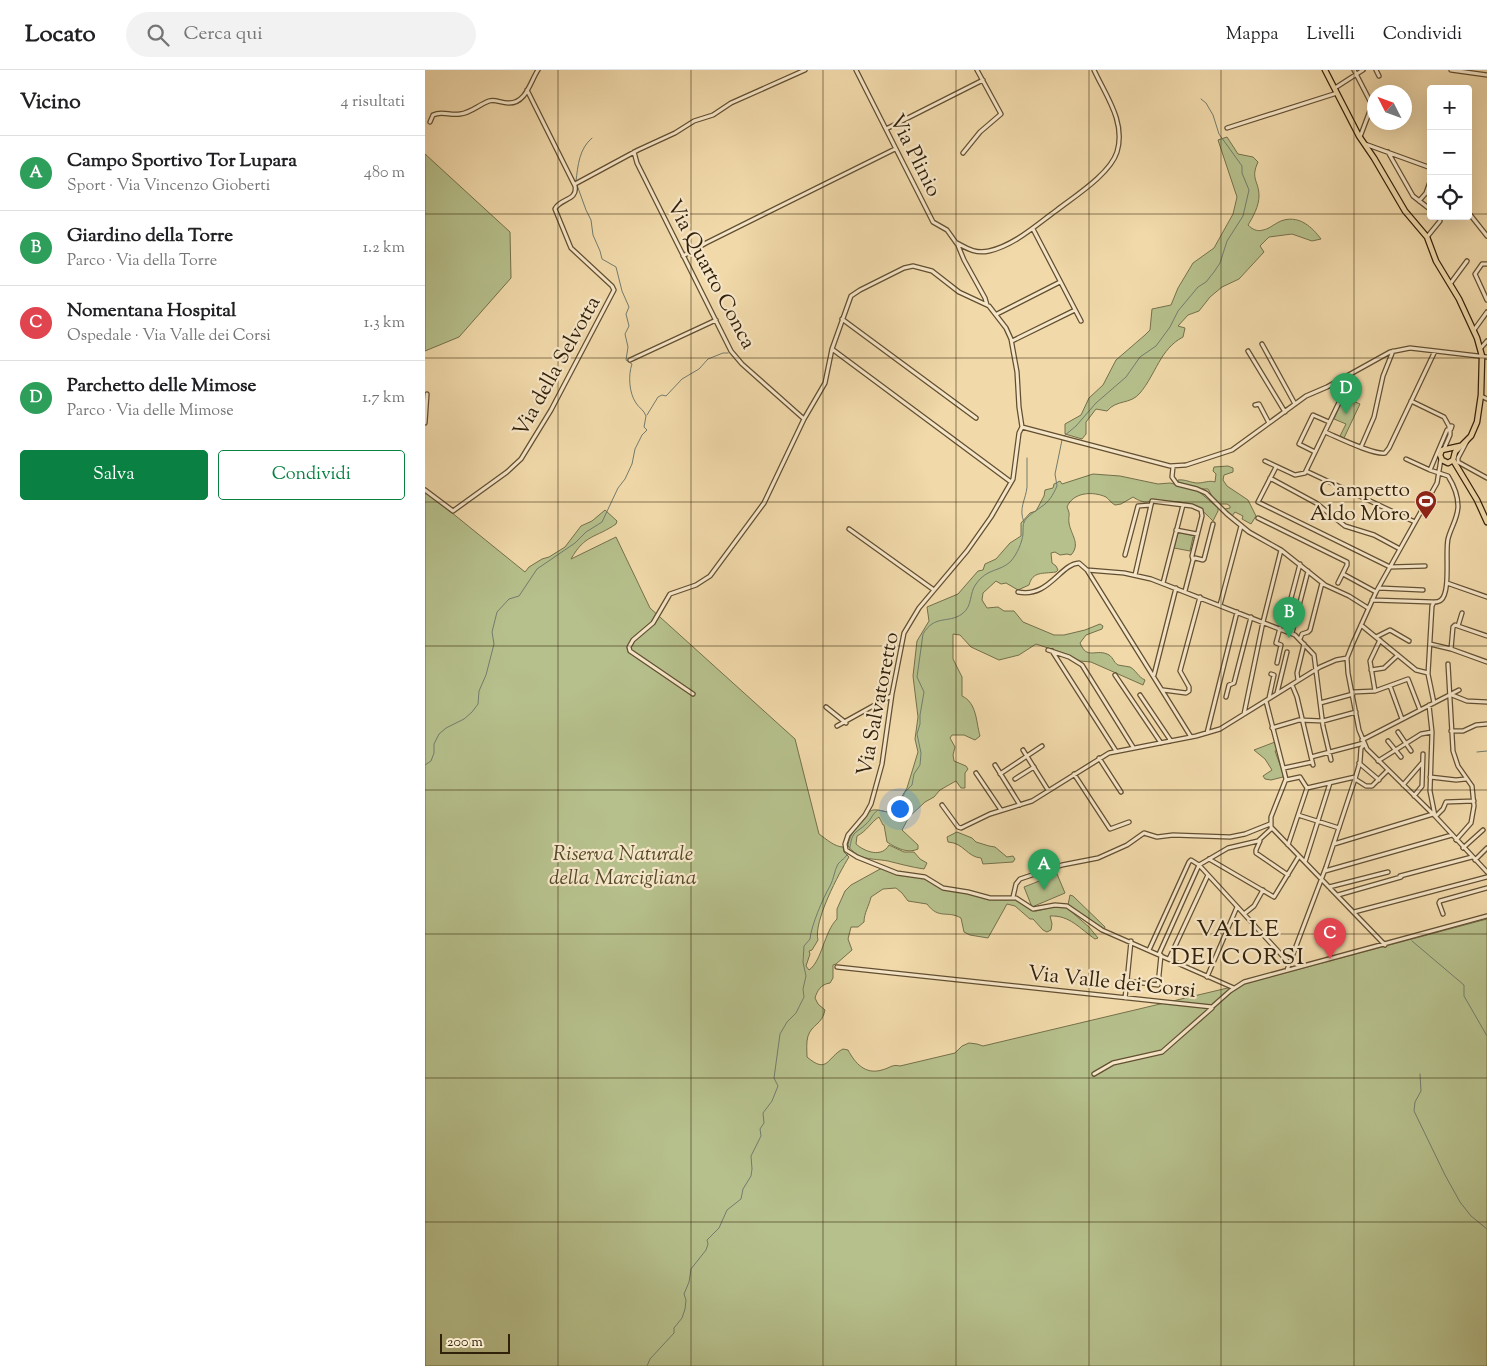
<!DOCTYPE html>
<html lang="it">
<meta charset="utf-8">
<style>
:root{--surface:#fff;--page:#f2f2f2;--text:#202124;--muted:#757577;--line:#e0e0e0;--accent:#0b8043}
body{margin:0;font-family:"Sorts Mill Goudy",serif;background:var(--page);color:var(--text)}
.controls{position:absolute;right:15px;top:15px;display:grid;overflow:hidden;border-radius:5px;box-shadow:0 5px 20px #0002}
.controls button{width:45px;height:45px;display:grid;place-items:center;padding:0;border:0;border-bottom:1px solid var(--line);background:var(--surface);color:var(--text);font:25px sans-serif}
.compass{position:absolute;left:942px;top:15px;width:45px;height:45px;border-radius:50%;background:var(--surface);box-shadow:0 5px 20px #0002;rotate:312deg}
.scale{position:absolute;left:15px;bottom:12px;width:70px;box-sizing:border-box;padding-left:5px;border:2px solid #32210a;border-top:0;font-size:14px;line-height:18px;white-space:nowrap;color:#32210a;-webkit-text-stroke:4px #f6e6c8;paint-order:stroke}
.you{position:absolute;left:474px;top:738px;width:18px;height:18px;margin:-12px;border:4px solid #fff;border-radius:50%;background:#1a73e8;box-shadow:0 0 0 8px #1a73e833}
.badge{display:grid;place-items:center;width:32px;height:32px;border-radius:50%;background:var(--accent);color:#fff;font-size:16px;font-weight:700}
.pin{position:absolute;translate:-50% -41px;filter:drop-shadow(0 1px 2px #0008)}
.pin::after{content:'';position:absolute;top:26px;width:18px;height:15px;background:inherit;clip-path:polygon(0 0,100% 0,50% 100%)}
.list{margin:0;padding:0;list-style:none}
h2{display:flex;justify-content:space-between;align-items:center;height:65px;margin:0;padding:0 20px;font-size:21px}
h2 small{font-size:16px;font-weight:400;color:var(--muted)}
.list li{display:grid;grid-template-columns:32px 1fr auto;gap:15px;align-items:center;box-sizing:border-box;height:75px;padding:0 20px;border-top:1px solid var(--line)}
.list b{display:block;font-size:19px;white-space:nowrap}
.list p{margin:0;font-size:16px;white-space:nowrap;color:var(--muted)}
.list em{font-size:16px;font-style:normal;color:var(--muted)}
.actions{display:flex;gap:10px;padding:15px 20px}
.actions a{flex:1;padding:11px 0;border:1px solid var(--accent);border-radius:5px;text-align:center;font-size:18px;color:var(--accent)}
.actions .main{background:var(--accent);color:#fff}
.icon{flex:none;width:28px;height:28px;fill:none;stroke:currentColor;stroke-width:2;stroke-linecap:round;stroke-linejoin:round}
.map{position:relative;flex:none;width:1062px;height:1296px;overflow:hidden}
header{display:flex;align-items:center;gap:30px;box-sizing:border-box;height:70px;padding:0 25px;background:var(--surface);border-bottom:1px solid var(--line)}
header strong{font-size:24px}
nav{display:flex;gap:28px;margin-inline-start:auto;font-size:18px}
.search{width:350px;height:45px;background:var(--page);display:flex;align-items:center;gap:12px;box-sizing:border-box;padding:0 18px;border-radius:28px;color:var(--muted);font-size:19px}
main{display:flex}
aside{flex:1;background:var(--surface)}
.map>svg:first-child{display:block}
.green{fill:#b6c08c;stroke:#74704b}
.lines{fill:none;stroke-linecap:round;stroke-linejoin:round}
.stream{stroke:#727c6e;stroke-width:1}
.minor-casing{stroke:#624f32;stroke-width:5.5}
.major-casing{stroke:#32210a;stroke-width:7}
.minor{stroke:#f6e6c8;stroke-width:3}
.major{stroke:#f1d9aa;stroke-width:4.5}
.grid{fill:none;stroke:#32210a;stroke-width:1;stroke-opacity:0.55}
.labels{text-anchor:middle;stroke-width:4.5;stroke-linejoin:round;paint-order:stroke}
.street-label{font-size:21px;fill:#32210a;stroke:#f6e6c8}
.poi-label{font-size:21px;fill:#32210a;stroke:#f6e6c8;text-anchor:end}
.park-label{font-size:21px;font-style:italic;fill:#53492a;stroke:#f6e6c8}
.quarter-label{font-size:24px;letter-spacing:1px;fill:#32210a;stroke:#f6e6c8}
</style>
<header>
<strong>Locato</strong>
<div class="search"><svg class="icon" aria-label="search" viewBox="0 0 24 24"><circle cx="10" cy="10" r="6"/><path d="M15 15l6 6"/></svg>Cerca qui</div>
<nav><a>Mappa</a><a>Livelli</a><a>Condividi</a></nav>
</header>
<main>
<aside>
<h2>Vicino<small>4 risultati</small></h2>
<ul class="list">
<li><span class="badge" style="background:#2e9e5b">A</span><div><b>Campo Sportivo Tor Lupara</b><p>Sport · Via Vincenzo Gioberti</p></div><em>480 m</em></li>
<li><span class="badge" style="background:#2e9e5b">B</span><div><b>Giardino della Torre</b><p>Parco · Via della Torre</p></div><em>1.2 km</em></li>
<li><span class="badge" style="background:#e0444e">C</span><div><b>Nomentana Hospital</b><p>Ospedale · Via Valle dei Corsi</p></div><em>1.3 km</em></li>
<li><span class="badge" style="background:#2e9e5b">D</span><div><b>Parchetto delle Mimose</b><p>Parco · Via delle Mimose</p></div><em>1.7 km</em></li>
</ul>
<div class="actions"><a class="main">Salva</a><a>Condividi</a></div>
</aside>
<div class="map">
<svg width="1062" height="1296" viewBox="0 0 1062 1296">
<rect width="100%" height="100%" fill="#f1d9aa"/>
<filter id="stains"><feTurbulence type="fractalNoise" baseFrequency=".004" numOctaves="4"/><feColorMatrix values="0 0 0 0 .2 0 0 0 0 .09 0 0 0 0 .02 0 0 0 .5 -.17"/></filter>
<radialGradient id="worn" r=".72"><stop offset=".6" stop-color="#630" stop-opacity="0"/><stop offset="1" stop-color="#630" stop-opacity=".3"/></radialGradient>
<path class="green" d="M802,67L813,84L828,87L833,92C825,109 834,111 834,126C834,136 828,147 823,155C827,159 832,162 838,160C845,159 851,152 859,150C875,146 887,157 896,169L887,171L867,164L844,167L835,176L839,182L814,209L797,217L785,227L774,241L763,245L753,256L760,258L758,267C735,279 731,304 715,323C705,335 692,329 682,341L671,339L661,352V364L657,369L640,364V354L656,345L664,328L678,315L691,290L720,265L725,260L727,239L746,235L753,218L768,193L789,178L808,144L812,127L793,70Z
M0,84L85,162L86,208L34,267L0,281Z
M919,327L935,334L919,368L915,366L921,354L909,349Z
M803,396L808,398V402L799,405L798,410L802,416L823,430L831,446L826,454L817,449L818,446L810,442L807,446L800,439L805,438V436L802,434H795L787,426L783,419H774L753,412V410C760,409 766,413 773,413C779,413 784,410 790,412L791,404L788,401L789,397Z
M668,404L695,406L733,414L745,413L772,420L793,438V441L788,451C784,447 778,441 774,438C761,429 742,433 727,430C721,435 713,430 708,427L696,434L690,435C686,433 684,429 681,427C668,421 648,422 642,437C646,446 643,445 644,453C646,465 656,474 646,485L642,484L635,485L630,482L626,483L627,493L631,496L633,500L631,502C617,504 608,501 604,515L593,520L581,513L576,514L571,511L558,523L557,530L562,538L573,537L579,541H589L598,552L629,565H639L660,560L675,554L678,556L677,559L661,565L655,573C662,590 670,579 682,584C688,586 688,592 693,595C697,596 701,596 705,597C711,600 713,607 720,610L718,615L666,592L655,591L641,584L611,574L594,585L574,590L546,577L535,565L528,564V589L537,607V626C552,633 551,652 555,666L550,670L539,665H527L525,668L530,677L528,685L529,691L541,696L543,699L540,703V718H536L531,711L529,712L515,720L509,727L500,732L484,747L477,760L493,775V779C483,784 471,778 462,772L459,755H458L454,747C446,752 442,761 432,766L431,774C440,782 457,788 464,775L479,782H489L495,789L502,793L499,799C486,797 475,794 463,791C446,788 435,791 423,776C423,766 439,742 448,740C453,739 459,742 465,742L470,738L482,718L493,682L490,669L493,647L488,606L492,571L504,551L502,537L533,524L553,501L558,500L560,494L571,489L585,473L596,466V453L605,443L611,441L619,426L620,420L628,418L629,414L635,411L637,414Z
M0,421L100,502L104,497L117,489L124,487L140,477L156,456L167,451L180,440L192,451L191,454C171,468 160,464 146,489L191,467L225,538L370,669L394,764C401,769 410,777 418,777L419,782L424,787C414,803 388,852 393,870L387,880L384,881L385,884L381,896L384,900C397,891 399,862 412,849V839L420,821L426,815L457,798L499,808L518,820L546,823L556,827L590,829L606,840L611,841L633,836L641,837L664,857L673,868L670,869C655,859 645,845 625,846L627,854L626,860L622,862L618,860L608,849H605L590,836L582,834L563,868L545,865L539,862L536,848C522,840 514,850 502,834L483,831L477,823L471,818L458,819L446,827C444,836 439,843 439,852L433,857H426L423,869L427,880L411,894L408,895V908L405,913C396,914 392,921 390,928L393,934L400,940C397,955 387,954 383,966C381,972 382,981 382,987C403,1005 402,987 418,979L423,980C430,993 440,1005 457,1000C465,998 467,994 475,996L530,983L537,976L544,973L552,974L558,976L811,916L1062,849V1296H0Z
M753,462L770,466V468L768,467L765,481L749,478Z
M850,672L852,680L850,681L858,703V707L846,710L840,709L838,706L847,700L840,689L829,680Z
M532,762L547,768L551,772L564,776L570,777L582,787L588,786L590,789L588,792L558,794L556,788C542,787 539,773 523,772L522,767Z
M632,804L640,823L607,837L599,817Z
M645,825L648,826L680,857L679,859L643,835Z"/>
<g class="lines">
<path class="stream" d="M151,111C153,95 154,79 167,68
M222,345L233,327L237,325L241,326L257,309L274,299L283,289L298,283H303
M639,366L651,356L671,333L701,307L715,287L731,276L745,257L753,241L773,217L781,212L789,202L795,193L802,171L818,146L824,120L817,103V96L794,64L788,45L781,33L776,29
M599,452C593,439 601,429 602,417C602,407 602,397 602,388
M1052,682L1062,681
M0,695L6,691L9,683V674L14,664L21,658L39,649L47,642L53,634L54,621L61,605L69,574L67,562L72,542L84,529L94,526L112,499L150,473L161,462L177,452L193,418L200,409L207,394L210,379L217,365L222,360L219,357L221,346C219,340 214,338 211,333C204,323 203,305 207,294L201,290L203,277L200,264L204,256L201,244L204,237L197,221L191,197L177,189L175,181L168,165L166,150L161,140L152,115
M987,871L1039,915V926L1062,966
M995,1004L996,1021L990,1032L989,1041L1020,1105L1035,1132L1046,1146L1062,1159
M222,1296L225,1289L249,1263V1258L257,1248L260,1239L261,1230L259,1224L264,1212L266,1199L281,1180L283,1174L282,1170L294,1158L302,1140L316,1129L318,1119L326,1106L327,1099L326,1086L336,1066L335,1059L339,1053L338,1043L347,1031L353,1016L349,1008L355,964L362,952L371,943L379,927L378,919L381,906L378,892L379,876L385,869C386,856 398,828 405,816C409,809 409,801 413,794C417,789 421,788 423,783C426,777 425,770 429,764C433,760 437,758 441,754C446,750 447,744 453,740L462,742L472,739L480,722L487,715L489,704L495,695L496,683L492,664L495,654V645L499,622L492,607L498,564C510,544 523,554 537,544C548,536 544,523 551,514C562,498 575,502 586,491C592,484 597,473 598,464C598,460 598,455 599,452C602,446 611,441 616,437C624,432 628,425 632,416L630,404L637,370"/>
<g class="minor-casing">
<path id="minor" d="M431,0L508,152L522,160L532,174
M929,0L945,31
M951,0L954,6
M1026,0L1062,5
M910,18L938,0
M5,52L8,45C17,40 25,46 35,44C46,43 53,35 64,31C70,29 76,33 83,33C101,34 105,12 113,0
M802,58L912,23
M461,59L558,10
M935,67L946,38
M940,74L1006,98
M209,82L212,93L306,281L317,294L379,349L400,313L407,279L426,226L435,220L479,198L488,196L507,201L534,222L564,236L581,258L586,269L592,302L594,337L597,357
M963,82L988,126L1006,140
M538,83L555,62L576,44L552,0
M150,114L213,80L250,63L269,51L288,45L306,33L380,0
M1001,123L1006,124
M994,131L1001,123L1006,109
M1043,142L1062,166
M608,159L656,251
M1002,167L1015,151L1014,146
M258,186L281,173L470,79
M1062,194H1057L1050,204L1062,230
M1025,214L1042,191
M562,235L560,228L539,190L532,173C543,179 551,184 564,181C590,175 611,155 632,140C650,126 685,104 692,82C701,52 681,26 669,0
M572,244L635,212
M417,249L551,348
M1049,260L1062,242
M587,271L650,240
M837,274L870,334
M407,279L586,412
M1055,279L1062,271
M823,281L860,342
M205,290L291,250
M1056,326L1062,329
M986,331L1019,347L1024,356
M830,335L834,334L844,353
M0,353L2,324
M900,362C912,367 948,385 960,383L964,378L1010,281
M1042,371L1033,388V392L1062,408
M936,377L949,347L958,306L968,281
M1019,379L1025,365V359
M890,382L874,374L888,345L904,352
M981,389L1005,400L1023,406C1028,414 1033,426 1033,436C1033,448 1026,457 1023,469C1020,482 1026,522 1016,530C1015,531 1011,532 1009,532L1007,536L1003,604L1009,633
M1016,389L1012,413L951,522L928,573L922,588L923,603L934,660L942,679L1010,746L1062,802
M840,391L870,405L880,403L921,318L924,305
M748,397L747,407L752,414L772,419L781,423L802,444L824,462L856,480L900,515L924,526L943,538
M851,397L833,432L965,497L1000,496
M1005,400L1022,360L1026,359L1027,356H1024V359
M881,401L990,452
M845,408L891,433L920,456L949,465L975,479
M0,420L28,441L82,402L96,389L126,340L189,220L187,216L146,178L130,139C135,128 153,131 150,116L102,20
M833,448L922,492V495L913,513
M424,459L509,520
M751,460L772,464
M700,485L713,436L726,435L727,431L767,436L776,440L777,446L767,486L768,490
M662,500L766,667
M918,504L951,522
M710,505L726,435
M738,513L758,435
M1022,513L1062,527
M954,518L998,520
M760,521L768,490L770,488L778,490L779,489L788,454
M593,522C624,528 635,494 654,493L662,500L699,503L726,509L870,565L889,585L898,656L906,690
M947,530L1008,532
M865,532L875,494
M795,535L816,456
M936,555L991,600L1003,603
M1033,556L1037,543
M867,563L883,501
M951,567L965,560L984,571
M875,569L877,564L883,562L885,560L897,513
M1005,574L1026,579L1028,557L1030,555L1062,566
M1026,579L1062,592
M623,580L644,587L657,595L708,677
M627,581L691,681
M852,593L856,575L851,573L855,558
M1023,594L1028,681L1033,696L1047,716L1049,736L1046,753L1031,770
M946,600L959,598L973,585
M690,605L736,673
M729,605L751,518
M873,610L872,603L879,574
M867,615L872,627L888,695
M965,616L977,649
M738,620L761,623L764,621V617L755,601L775,527
M950,621L945,591L955,570
M928,622L950,621L983,609L995,640
M852,623L862,582
M268,624L205,581L204,577L208,570L228,553L245,524L271,515L285,506L339,433L379,349
M715,625L746,671
M1027,625L1042,631L1062,632
M801,627L804,615L809,613L826,547
M844,628L849,605L846,604
M841,631L861,709L846,747V757L960,875
M895,633L928,624
M1004,635L1007,662L1005,721L1010,746
M401,637L421,653
M819,644L838,552L856,480
M412,656L466,626
M847,658L874,650L898,651L931,642
M1026,661H1038L1051,655L1062,654
M973,662L986,681
M782,663L812,542
M937,670L1034,620
M963,671L976,687
M598,680L623,720
M886,687L939,673
M674,688L696,722
M953,691L996,664L1007,662
M934,693L954,710
M570,695L595,735
M859,698L887,692
M551,703L576,740
M575,704L617,676
M649,704L685,759L704,752
M1005,707L1031,710L1041,709
M590,709L609,697
M930,709L941,716H947L963,700
M861,710L875,707L882,718L863,775
M978,715L997,693
M882,718L930,707
M989,726L997,716L998,684
M517,735L533,757L536,758L565,744L607,731L684,683L771,666L795,659L895,597L911,590L922,588
M873,745L914,758
M1011,746L1018,739L1021,732L1049,731
M835,771L831,780V783L863,805
M909,774L1008,744
M1038,778L1058,760
M784,789L849,827L874,786
M1050,790L1062,778
M880,792L905,713
M774,795L803,778L833,771L847,758
M900,801L1027,765
M975,806L1047,787
M904,817L963,802
M913,825L976,807
M588,827L591,814L595,809L637,795L673,788L702,775L719,763L732,767L748,765L805,767L820,764L845,754
M929,842L1062,807
M819,844L829,836L838,820
M1018,844L1014,833L1015,831L1062,818
M724,880L764,792L766,790L774,795L864,893
M734,884L774,795
M744,889L783,805
M412,897L787,937L805,921L819,912L1062,846
M862,900L901,797L930,709L935,692L936,678L939,675
M782,907L812,837
M702,911L706,871
M809,918L677,860L642,836L630,835L608,839L591,828H565L543,822L518,818L500,807L472,803L432,787L421,780L420,774L423,765L440,745L446,734L457,694L467,624L479,563L494,538L542,481L566,447L588,409L594,363L597,357L745,396L761,395L807,380L881,326L902,317L965,282L985,278L1062,287
M700,928L702,911L733,915L736,885
M669,1004L688,993L737,982L787,938"/>
</g>
<g class="major-casing">
<path id="major" d="M900,0L934,66L949,88L980,141L1002,167L1011,191L1034,229L1052,268L1057,286L1056,325L1052,352L1046,366L1030,382L1028,390L1023,393L1017,390L1015,385L1017,380L1035,376
M1028,390L1052,430L1062,452"/>
</g>
<use href="#minor" class="minor"/>
<use href="#major" class="major"/>
</g>
<path class="grid" d="M133,0V1296M266,0V1296M398,0V1296M531,0V1296M664,0V1296M796,0V1296M929,0V1296M0,144H1006M1043,144H1062M0,288H1062M0,432H1062M0,576H1062M0,720H1062M0,864H1062M0,1008H1062M0,1152H1062"/>
<defs>
<g id="stadium-pin" transform="scale(1.125)"><path d="M0 17L-7.5 6A9.5 9.5 0 1 1 7.5 6Z" fill="#8f2418" stroke="#f6e6c8"/><path d="M0-5a6.5 5 0 1 0 0 10a6.5 5 0 1 0 0-10ZM-3.5-1.8h7v3.6h-7Z" fill="#fff"/></g>
</defs>
<g fill-rule="evenodd">
<use href="#stadium-pin" x="1001" y="431"/>
</g>
<g class="labels">
<g class="street-label">
<text transform="translate(491 85) rotate(63)" y="7">Via Plinio</text>
<text transform="translate(287 204) rotate(62)" y="7">Via Quarto Conca</text>
<text transform="translate(131 296) rotate(-61)" y="7">Via della Selvotta</text>
<text transform="translate(452 634) rotate(-79)" y="7">Via Salvatoretto</text>
<text transform="translate(687 911) rotate(6)" y="7">Via Valle dei Corsi</text>
</g>
<g class="poi-label">
<text x="985" y="426">Campetto<tspan x="985" dy="24">Aldo Moro</tspan></text>
</g>
<g class="park-label">
<text x="198" y="790">Riserva Naturale<tspan x="198" dy="24">della Marcigliana</tspan></text>
</g>
<g class="quarter-label">
<text x="813" y="866">VALLE<tspan x="813" dy="28">DEI CORSI</tspan></text>
</g>
</g>
<rect width="100%" height="100%" filter="url(#stains)"/>
<rect width="100%" height="100%" fill="url(#worn)"/>
</svg>
<div class="controls">
<button>+</button>
<button>−</button>
<button><svg class="icon" aria-label="locate" viewBox="0 0 24 24"><circle cx="12" cy="12" r="6"/><path d="M12 2v4M12 18v4M2 12h4M18 12h4"/></svg></button>
</div>
<svg class="compass" viewBox="-18 -18 36 36"><path d="M0-13l5 13h-10z" fill="#e53935"/><path d="M0 13l5-13h-10z" fill="#757577"/></svg>
<div class="scale">200 m</div>
<div class="you"></div>
<div class="pin badge" style="left:619px;top:820px;background:#2e9e5b">A</div>
<div class="pin badge" style="left:864px;top:568px;background:#2e9e5b">B</div>
<div class="pin badge" style="left:905px;top:889px;background:#e0444e">C</div>
<div class="pin badge" style="left:921px;top:344px;background:#2e9e5b">D</div>
</div>
</main>
